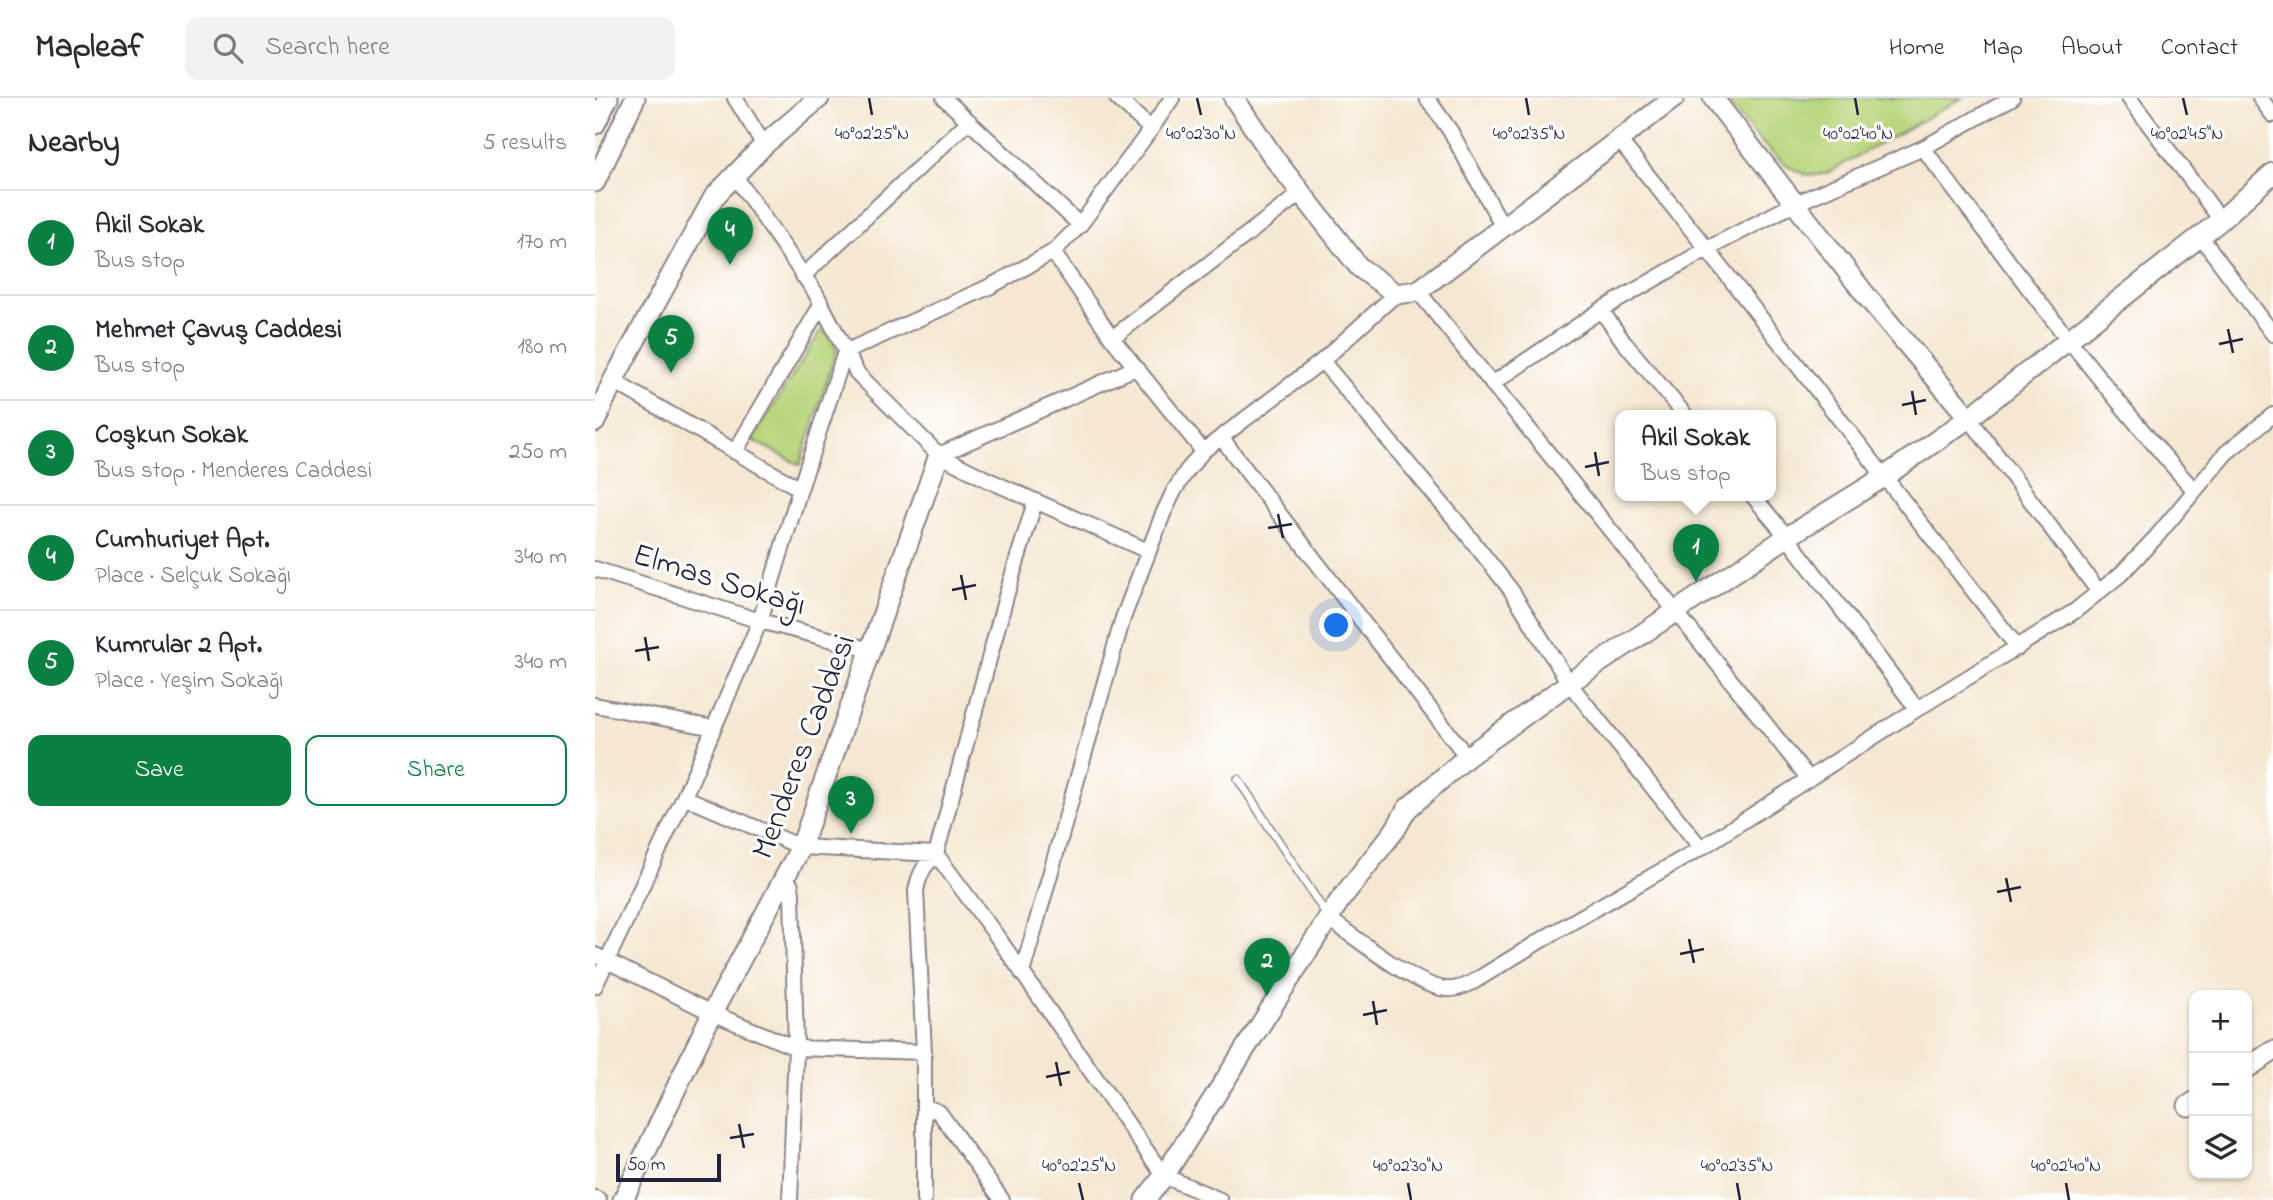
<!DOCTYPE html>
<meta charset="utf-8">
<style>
:root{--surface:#fff;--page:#f2f2f3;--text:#2b2b33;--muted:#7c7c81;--line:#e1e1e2;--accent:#0b8043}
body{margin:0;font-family:"Indie Flower",sans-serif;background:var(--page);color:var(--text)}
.controls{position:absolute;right:21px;bottom:21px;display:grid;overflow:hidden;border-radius:14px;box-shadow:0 2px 5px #0004}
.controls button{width:63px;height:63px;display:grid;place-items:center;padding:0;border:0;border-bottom:2px solid var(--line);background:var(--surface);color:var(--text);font:35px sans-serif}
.scale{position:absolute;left:21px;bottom:18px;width:105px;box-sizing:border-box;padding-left:7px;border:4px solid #22223b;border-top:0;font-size:19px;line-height:24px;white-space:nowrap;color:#22223b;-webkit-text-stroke:5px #fff;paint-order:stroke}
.you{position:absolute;left:742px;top:528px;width:24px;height:24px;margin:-18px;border:5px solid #fff;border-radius:50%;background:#1a73e8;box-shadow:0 0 0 10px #1a73e833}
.badge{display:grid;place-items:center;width:46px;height:46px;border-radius:50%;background:var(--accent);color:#fff;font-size:23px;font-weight:700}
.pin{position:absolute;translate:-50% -58px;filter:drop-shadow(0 2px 4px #0008)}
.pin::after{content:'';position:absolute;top:37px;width:24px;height:21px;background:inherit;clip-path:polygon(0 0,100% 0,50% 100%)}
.popup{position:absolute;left:1020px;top:312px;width:161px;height:91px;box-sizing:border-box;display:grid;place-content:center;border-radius:14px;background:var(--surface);filter:drop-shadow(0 2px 5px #0005);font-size:23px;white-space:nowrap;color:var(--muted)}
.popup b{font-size:26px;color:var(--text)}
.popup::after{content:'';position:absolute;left:50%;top:100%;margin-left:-14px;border:14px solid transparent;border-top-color:var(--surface)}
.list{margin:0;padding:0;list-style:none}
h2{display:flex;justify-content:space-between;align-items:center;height:91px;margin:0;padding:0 28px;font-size:30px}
h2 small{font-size:23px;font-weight:400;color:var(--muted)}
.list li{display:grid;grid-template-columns:46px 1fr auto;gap:21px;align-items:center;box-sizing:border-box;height:105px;padding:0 28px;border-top:2px solid var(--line)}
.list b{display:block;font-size:26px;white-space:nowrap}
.list p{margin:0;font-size:23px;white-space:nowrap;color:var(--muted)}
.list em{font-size:23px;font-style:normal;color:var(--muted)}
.actions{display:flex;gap:14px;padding:21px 28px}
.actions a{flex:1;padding:16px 0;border:2px solid var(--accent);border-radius:14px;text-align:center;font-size:24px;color:var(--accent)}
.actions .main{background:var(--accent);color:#fff}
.icon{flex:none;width:38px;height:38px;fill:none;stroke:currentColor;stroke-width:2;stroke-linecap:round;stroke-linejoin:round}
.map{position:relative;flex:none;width:1678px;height:1102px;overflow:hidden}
header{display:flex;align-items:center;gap:42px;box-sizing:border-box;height:98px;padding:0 35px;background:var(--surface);border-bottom:2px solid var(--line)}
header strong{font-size:33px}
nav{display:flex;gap:38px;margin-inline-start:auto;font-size:24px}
.search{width:490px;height:63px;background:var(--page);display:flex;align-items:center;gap:18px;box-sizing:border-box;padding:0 24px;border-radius:14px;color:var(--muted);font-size:26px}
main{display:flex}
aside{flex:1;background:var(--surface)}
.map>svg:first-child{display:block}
.green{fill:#b8d57b;stroke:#6d7c5b;stroke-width:2}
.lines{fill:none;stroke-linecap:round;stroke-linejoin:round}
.lane-casing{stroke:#8c8486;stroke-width:10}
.street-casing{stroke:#8c8486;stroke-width:18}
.secondary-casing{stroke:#8c8486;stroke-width:23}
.lane{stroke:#fff;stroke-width:7}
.street{stroke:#fff;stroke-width:14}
.secondary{stroke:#fff;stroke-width:19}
.ticks{fill:none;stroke:#22223b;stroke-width:2.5}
.labels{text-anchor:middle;stroke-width:6;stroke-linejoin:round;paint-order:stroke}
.street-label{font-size:32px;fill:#22223b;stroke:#fff}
.ticks-label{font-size:18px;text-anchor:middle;fill:#22223b;stroke:#fff;stroke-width:6;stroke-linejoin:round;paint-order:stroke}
</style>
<header>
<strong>Mapleaf</strong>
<div class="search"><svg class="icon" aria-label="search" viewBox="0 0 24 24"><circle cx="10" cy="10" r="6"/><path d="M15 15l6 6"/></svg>Search here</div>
<nav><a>Home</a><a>Map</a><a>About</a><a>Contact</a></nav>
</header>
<main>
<aside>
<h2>Nearby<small>5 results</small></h2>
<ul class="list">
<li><span class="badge">1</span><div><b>Akil Sokak</b><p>Bus stop</p></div><em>170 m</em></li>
<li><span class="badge">2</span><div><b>Mehmet Çavuş Caddesi</b><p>Bus stop</p></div><em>180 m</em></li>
<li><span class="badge">3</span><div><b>Coşkun Sokak</b><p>Bus stop · Menderes Caddesi</p></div><em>250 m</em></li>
<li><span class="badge">4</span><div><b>Cumhuriyet Apt.</b><p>Place · Selçuk Sokağı</p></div><em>340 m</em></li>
<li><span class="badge">5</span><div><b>Kumrular 2 Apt.</b><p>Place · Yeşim Sokağı</p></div><em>340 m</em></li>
</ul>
<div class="actions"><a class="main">Save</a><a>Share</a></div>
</aside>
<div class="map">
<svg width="1678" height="1102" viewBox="0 0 1678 1102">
<rect width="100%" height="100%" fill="#fff"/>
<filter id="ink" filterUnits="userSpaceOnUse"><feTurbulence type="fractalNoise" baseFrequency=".0143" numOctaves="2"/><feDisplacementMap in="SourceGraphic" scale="14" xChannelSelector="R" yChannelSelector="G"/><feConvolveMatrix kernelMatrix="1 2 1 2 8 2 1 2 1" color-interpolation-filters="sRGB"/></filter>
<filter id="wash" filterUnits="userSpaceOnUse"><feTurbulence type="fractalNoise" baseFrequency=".00686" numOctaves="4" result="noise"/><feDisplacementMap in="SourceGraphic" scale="28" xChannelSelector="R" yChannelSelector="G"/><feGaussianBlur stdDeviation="1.57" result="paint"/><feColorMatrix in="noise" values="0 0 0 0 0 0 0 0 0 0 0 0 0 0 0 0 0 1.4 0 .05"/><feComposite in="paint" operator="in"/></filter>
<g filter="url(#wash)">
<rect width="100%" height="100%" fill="#f5e7d1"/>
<path class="green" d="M1129,0H1367L1232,75C1227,76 1221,78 1215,77C1187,75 1147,21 1129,0Z
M227,231L239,243L241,255L205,367L157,342Z"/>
</g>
<g filter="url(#ink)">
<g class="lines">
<g class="lane-casing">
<path id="lane" d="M643,681L733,819"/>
</g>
<g class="street-casing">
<path id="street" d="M140,0L169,47
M349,0L485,127
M522,0L556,31
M832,0L856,34L908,129
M1534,0L1626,122
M1665,0L1678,17
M1024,42L1112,151L1423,550
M1328,50C1416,167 1502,284 1599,392
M140,78L220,194L262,275L344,357L540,270
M1606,139L1678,236
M458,154L517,240L608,353
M208,178L374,23
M823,193C953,356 1085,517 1214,681
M1006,212L1028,243L1091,318
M517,240L706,95
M727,263L864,426L916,492L974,585L1106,750
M18,283L205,391
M897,286L1006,212L1112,151L1199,106L1328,50L1417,0
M1374,320L1504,494
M626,339C707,447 790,552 872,659
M140,354L226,207
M344,357L393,382L553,453
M1158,398L1192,439L1322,611
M0,471L165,523L276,552
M0,607L119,630
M89,699L206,749L341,756L401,837L569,1078L625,1102
M190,778L196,788L197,797L201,950L195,1102
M733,820C758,838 823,890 852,891C861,892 870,888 878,884L958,835L1106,750L1322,611L1480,513L1526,476L1562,438L1631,355L1678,317
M0,857L117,915L201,950L329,954
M427,875L528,520L568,416L579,393L591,374L608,353L727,263L801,196
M0,888L89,699L165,523L205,391L250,254L396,188L458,154L485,127L556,31L577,0
M329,1008L344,1014L407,1102
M0,1100L4,1102
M329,1102V954L321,793C324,776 329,768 341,756L412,495L440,404"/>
</g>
<g class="secondary-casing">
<path id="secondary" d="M639,0L679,60L764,169L801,196L823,193L1079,0
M1118,0L1273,200L1374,320
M0,26L13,0
M0,84L40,0
M0,324L18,283L119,99L169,47L224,0
M1652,970L1678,953
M1593,1008L1599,1004
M28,1102L117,915L206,749L344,357
M550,1102L569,1078L745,802L800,732L812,711L872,659L974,585L1192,439L1289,379L1374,320L1626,122L1678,75"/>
</g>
<use href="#lane" class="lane"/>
<use href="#street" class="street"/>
<use href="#secondary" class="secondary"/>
</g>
</g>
<path class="ticks" d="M274,0L277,17M602,0L606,17M931,0L934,17M1260,0L1263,17M1588,0L1592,17M1633,231L1638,255M1624,246L1648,241M1317,293L1321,317M1307,307L1331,302M1000,354L1004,378M990,369L1014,364M683,416L688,440M673,430L697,426M366,477L371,502M357,492L381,487M50,539L54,563M40,553L64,549M1411,780L1416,804M1402,794L1426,789M1094,841L1099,865M1085,856L1109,851M778,903L782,927M768,917L792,912M461,964L466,988M451,979L475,974M144,1026L149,1050M135,1040L159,1036M484,1085L488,1102M813,1085L816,1102M1142,1085L1145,1102M1471,1085L1474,1102"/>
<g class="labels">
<g class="street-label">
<text transform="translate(125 480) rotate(17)" y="11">Elmas Sokağı</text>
<text transform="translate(207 648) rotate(-69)" y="11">Menderes Caddesi</text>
</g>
</g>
<g class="ticks-label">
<text x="277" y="41">40°02'25"N</text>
<text x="606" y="41">40°02'30"N</text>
<text x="934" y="41">40°02'35"N</text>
<text x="1263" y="41">40°02'40"N</text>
<text x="1592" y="41">40°02'45"N</text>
<text x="484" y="1073">40°02'25"N</text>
<text x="813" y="1073">40°02'30"N</text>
<text x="1142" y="1073">40°02'35"N</text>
<text x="1471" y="1073">40°02'40"N</text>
</g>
</svg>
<div class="controls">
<button>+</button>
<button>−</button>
<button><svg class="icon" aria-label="layers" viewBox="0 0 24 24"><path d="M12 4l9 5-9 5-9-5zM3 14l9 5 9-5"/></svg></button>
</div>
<div class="scale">50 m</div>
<div class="you"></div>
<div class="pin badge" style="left:1101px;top:484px">1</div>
<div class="popup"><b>Akil Sokak</b>Bus stop</div>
<div class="pin badge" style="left:672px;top:898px">2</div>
<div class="pin badge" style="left:256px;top:736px">3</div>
<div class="pin badge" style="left:135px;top:167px">4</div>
<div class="pin badge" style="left:76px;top:275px">5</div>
</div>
</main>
